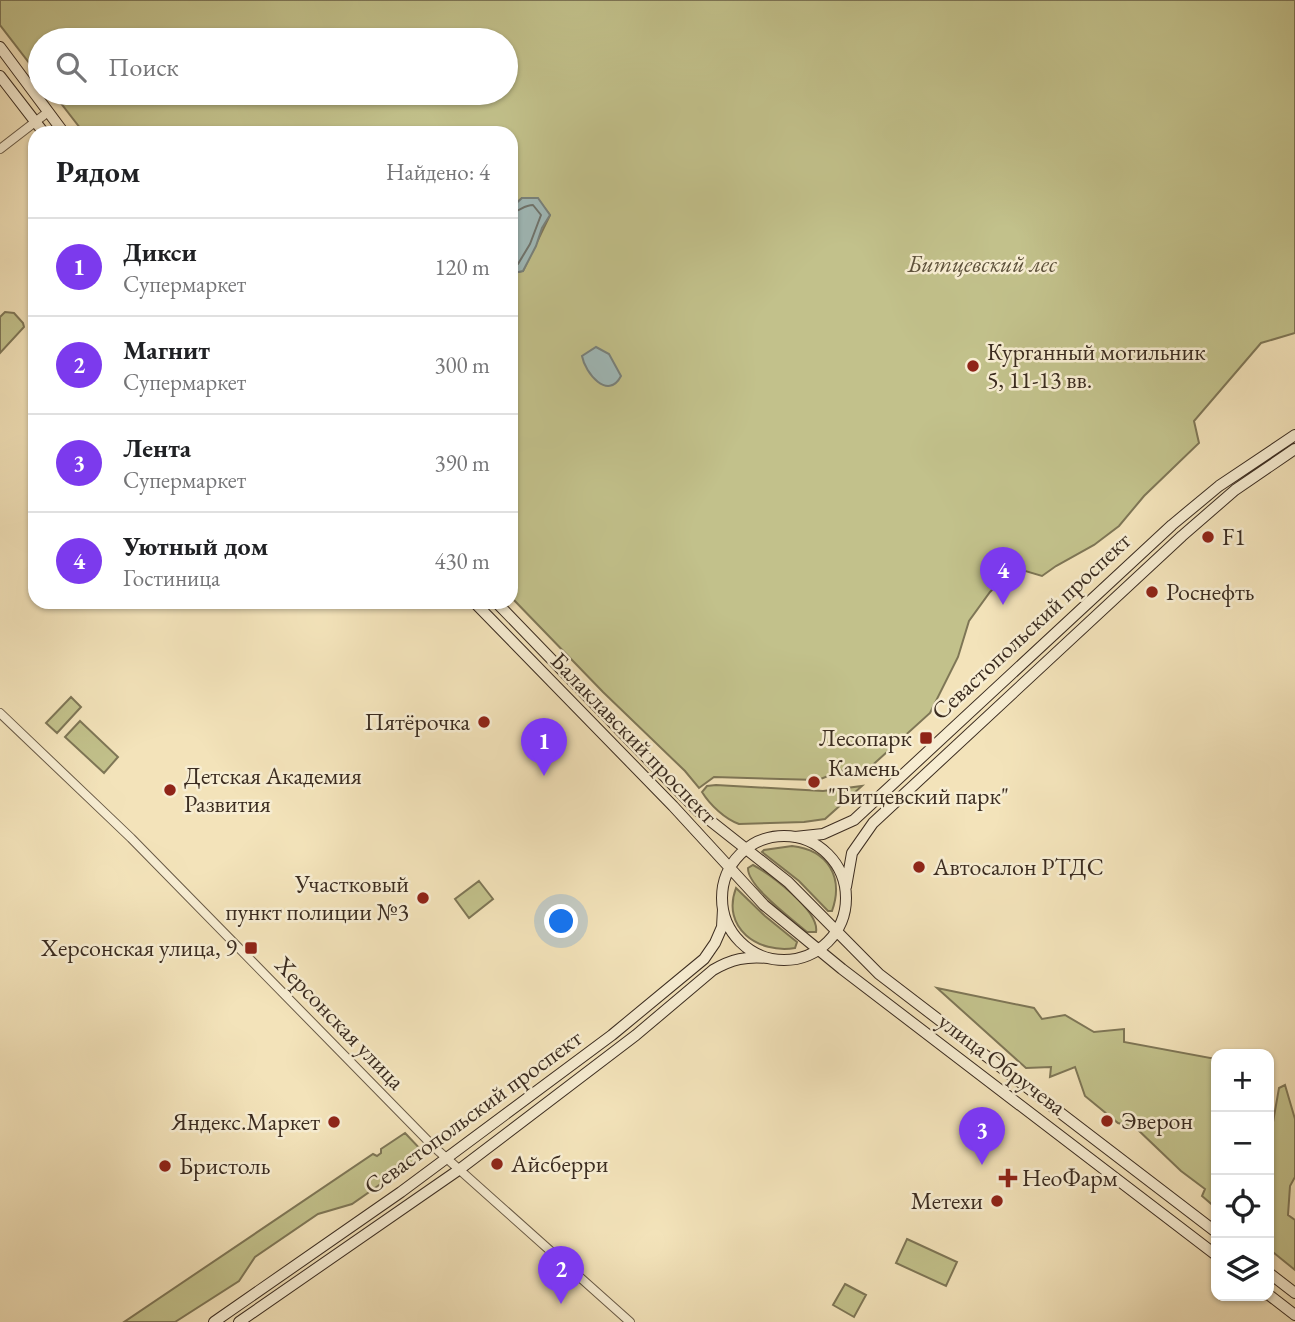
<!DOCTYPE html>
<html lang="ru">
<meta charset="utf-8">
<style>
:root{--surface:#fff;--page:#f6f6f6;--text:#202124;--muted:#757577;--line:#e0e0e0;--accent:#7c3aed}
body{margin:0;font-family:"EB Garamond",serif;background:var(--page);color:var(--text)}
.controls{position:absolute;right:21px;bottom:21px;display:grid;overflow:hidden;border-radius:14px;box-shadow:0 2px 5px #0004}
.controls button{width:63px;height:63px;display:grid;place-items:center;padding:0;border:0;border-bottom:2px solid var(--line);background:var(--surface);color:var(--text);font:35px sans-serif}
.you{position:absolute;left:562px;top:922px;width:24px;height:24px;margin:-18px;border:5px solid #fff;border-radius:50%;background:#1a73e8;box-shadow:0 0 0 10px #1a73e833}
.badge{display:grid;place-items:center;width:46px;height:46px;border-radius:50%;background:var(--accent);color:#fff;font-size:23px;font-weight:700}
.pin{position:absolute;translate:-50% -58px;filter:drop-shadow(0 2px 4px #0008)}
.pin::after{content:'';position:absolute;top:37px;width:24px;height:21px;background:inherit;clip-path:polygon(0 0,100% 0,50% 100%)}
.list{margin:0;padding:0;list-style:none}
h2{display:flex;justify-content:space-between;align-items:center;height:91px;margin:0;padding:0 28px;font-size:30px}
h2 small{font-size:23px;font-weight:400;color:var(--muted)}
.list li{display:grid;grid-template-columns:46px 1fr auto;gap:21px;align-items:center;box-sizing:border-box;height:98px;padding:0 28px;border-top:2px solid var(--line)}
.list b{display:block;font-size:26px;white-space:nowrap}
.list p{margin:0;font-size:23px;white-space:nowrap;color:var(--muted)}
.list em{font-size:23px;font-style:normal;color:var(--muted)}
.icon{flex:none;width:38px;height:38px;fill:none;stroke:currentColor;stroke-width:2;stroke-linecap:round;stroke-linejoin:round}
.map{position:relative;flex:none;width:1295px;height:1322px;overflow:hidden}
.search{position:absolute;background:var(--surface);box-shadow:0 2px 5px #0004;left:28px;top:28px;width:490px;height:77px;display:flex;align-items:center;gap:18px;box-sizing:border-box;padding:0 24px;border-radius:38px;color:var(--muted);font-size:26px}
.panel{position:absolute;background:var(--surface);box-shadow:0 2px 5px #0004;left:28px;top:126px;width:490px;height:483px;border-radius:21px}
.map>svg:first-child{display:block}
.green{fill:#c2c18b;stroke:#7e7656;stroke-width:2}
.water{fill:#a0bbbb;stroke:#78827d;stroke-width:2}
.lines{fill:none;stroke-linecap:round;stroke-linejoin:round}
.shore{stroke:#6e746e;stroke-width:2}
.tertiary-casing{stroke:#695a46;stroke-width:10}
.secondary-casing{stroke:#3b2c20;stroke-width:12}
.tertiary{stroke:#f7edd2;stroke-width:8}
.secondary{stroke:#f7edd2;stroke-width:10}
.poi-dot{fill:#8f2418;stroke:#f7edd2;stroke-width:2.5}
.labels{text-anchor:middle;stroke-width:5;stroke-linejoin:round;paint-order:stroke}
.park-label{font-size:24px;font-style:italic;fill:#5d513b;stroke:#f7edd2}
.poi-label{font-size:24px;fill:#3b2c20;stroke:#f7edd2;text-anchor:start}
.street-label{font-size:24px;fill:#3b2c20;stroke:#f7edd2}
</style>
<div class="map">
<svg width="1295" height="1322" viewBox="0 0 1295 1322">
<rect width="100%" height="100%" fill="#f3e3ba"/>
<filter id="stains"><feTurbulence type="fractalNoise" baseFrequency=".00286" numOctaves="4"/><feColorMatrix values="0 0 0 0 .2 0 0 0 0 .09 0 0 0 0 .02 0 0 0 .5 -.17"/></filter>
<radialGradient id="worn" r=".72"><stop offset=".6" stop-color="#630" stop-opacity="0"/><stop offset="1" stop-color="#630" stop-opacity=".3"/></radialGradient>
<path class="green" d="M0,0H1295V333L1261,343L1194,421L1199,443L1144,496L1119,526L1094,545L1056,566L1042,576L1015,568L990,592L969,621L958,657L930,713L866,771L856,765L818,780L714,777L699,788L685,771L603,692L511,597V271L514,273L523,271L550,215L537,198H522L511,208V133H84L53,93H506V40H40V77L0,25Z
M5,312L14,313L23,323L24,327L0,353V317Z
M71,697L81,707L57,733L46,723Z
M80,721L118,757L104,773L65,737Z
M716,785L823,791L862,786L825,819L804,822L739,824C725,819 710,805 702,792L707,786Z
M792,846C828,850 844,877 832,911H828L799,881L762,852L764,850Z
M753,865C770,874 820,911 816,932H807L801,927C788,916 747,885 748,868Z
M479,881L493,899L469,918L455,899Z
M736,888L765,916L797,942L795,948C758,954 721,928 736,888Z
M937,988L1034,1008L1042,1019L1065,1015L1094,1032L1124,1029V1042L1216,1059V1208L1202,1196L1205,1189L1181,1171L1136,1128L1118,1123L1085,1096L1075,1067L1050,1077L1051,1067L1026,1068Z
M1285,1085L1295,1119V1177L1290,1186L1288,1215L1295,1220V1270L1269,1249V1145L1279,1088Z
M405,1133L425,1154L398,1174V1172L352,1204L318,1214L255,1257L239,1281L175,1322H124L373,1154L377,1156L381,1153V1149Z
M907,1239L957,1262L946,1286L896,1263Z
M845,1284L866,1295L854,1317L833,1305Z"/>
<path class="water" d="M522,198H538L550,215L542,228L536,246L523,271L514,273L511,271V208Z
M596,347L609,354L621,376C608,401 585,373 582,356Z"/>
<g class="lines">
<path class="shore" d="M511,212C520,212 523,205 533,205L541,215L530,244L518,264L511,266"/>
<g class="tertiary-casing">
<path id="tertiary" d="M0,149L48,112
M0,713L131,838L434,1147L630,1322"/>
</g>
<g class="secondary-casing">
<path id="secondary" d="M0,47L64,133
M0,76L44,133
M474,602L673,806L764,905L842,969L1216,1255
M496,602L698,811L788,882L879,974L1216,1232
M722 898a62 62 0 1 1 124 0a62 62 0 1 1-124 0Z
M795,837L823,834L854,820L1172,525L1219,486L1295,435
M846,887L852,853L873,823L1182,536L1235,490L1295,449
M1269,1273L1295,1293
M1269,1295L1295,1315
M214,1322L401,1192L612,1035L704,959L715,943L722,927L723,909
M239,1322L460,1169L636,1035L713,970C732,959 746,956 768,958"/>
</g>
<use href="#tertiary" class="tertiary"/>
<use href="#secondary" class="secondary"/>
</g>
<g class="poi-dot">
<circle cx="973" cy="366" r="7"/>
<circle cx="1208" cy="537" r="7"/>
<circle cx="1152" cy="592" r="7"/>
<circle cx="484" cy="722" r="7"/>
<rect x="919" y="731" width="14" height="14" rx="3.5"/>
<circle cx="814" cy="782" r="7"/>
<circle cx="170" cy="790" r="7"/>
<circle cx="919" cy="867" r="7"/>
<circle cx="423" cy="898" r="7"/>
<rect x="244" y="941" width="14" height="14" rx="3.5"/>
<circle cx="1107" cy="1121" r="7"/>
<circle cx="334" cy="1122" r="7"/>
<circle cx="497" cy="1164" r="7"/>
<circle cx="165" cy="1166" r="7"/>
<path d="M1004.5 1167.5h7v7h7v7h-7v7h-7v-7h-7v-7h7z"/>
<circle cx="997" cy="1201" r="7"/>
</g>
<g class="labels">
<g class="park-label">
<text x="982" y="272">Битцевский лес</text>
</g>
<g class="poi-label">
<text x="987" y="360">Курганный могильник<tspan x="987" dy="28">5, 11-13 вв.</tspan></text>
<text x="1222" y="545">F1</text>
<text x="1166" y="600">Роснефть</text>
<text x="470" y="730" text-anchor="end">Пятёрочка</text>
<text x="912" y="746" text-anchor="end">Лесопарк</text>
<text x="828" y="776">Камень<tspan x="828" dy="28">"Битцевский парк"</tspan></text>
<text x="184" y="784">Детская Академия<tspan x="184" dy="28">Развития</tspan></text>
<text x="933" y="875">Автосалон РТДС</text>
<text x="409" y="892" text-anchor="end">Участковый<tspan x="409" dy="28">пункт полиции №3</tspan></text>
<text x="237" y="956" text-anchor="end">Херсонская улица, 9</text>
<text x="1121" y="1129">Эверон</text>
<text x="320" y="1130" text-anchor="end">Яндекс.Маркет</text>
<text x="511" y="1172">Айсберри</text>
<text x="179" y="1174">Бристоль</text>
<text x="1022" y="1186">НеоФарм</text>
<text x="983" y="1209" text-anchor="end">Метехи</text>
</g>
<g class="street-label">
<text transform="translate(1031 626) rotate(-43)" y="8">Севастопольский проспект</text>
<text transform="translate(634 738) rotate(46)" y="8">Балаклавский проспект</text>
<text transform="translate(340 1023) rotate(46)" y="8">Херсонская улица</text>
<text transform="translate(1002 1064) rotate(37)" y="8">улица Обручева</text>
<text transform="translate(473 1112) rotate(-36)" y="8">Севастопольский проспект</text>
</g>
</g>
<rect width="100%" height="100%" filter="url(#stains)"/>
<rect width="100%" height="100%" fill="url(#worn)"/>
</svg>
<div class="controls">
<button>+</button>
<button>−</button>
<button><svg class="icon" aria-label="locate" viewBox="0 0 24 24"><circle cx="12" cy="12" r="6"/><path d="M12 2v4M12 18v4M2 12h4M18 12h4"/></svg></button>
<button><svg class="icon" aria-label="layers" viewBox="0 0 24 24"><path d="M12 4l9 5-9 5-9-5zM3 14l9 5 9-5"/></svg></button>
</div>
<div class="you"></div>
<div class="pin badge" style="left:544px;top:776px">1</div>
<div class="pin badge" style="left:561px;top:1304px">2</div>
<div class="pin badge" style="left:982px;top:1165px">3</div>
<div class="pin badge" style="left:1003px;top:605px">4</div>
<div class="search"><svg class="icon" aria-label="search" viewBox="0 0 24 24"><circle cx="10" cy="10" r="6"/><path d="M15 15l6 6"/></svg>Поиск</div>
<section class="panel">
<h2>Рядом<small>Найдено: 4</small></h2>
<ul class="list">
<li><span class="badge">1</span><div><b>Дикси</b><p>Супермаркет</p></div><em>120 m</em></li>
<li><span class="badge">2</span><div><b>Магнит</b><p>Супермаркет</p></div><em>300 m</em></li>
<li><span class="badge">3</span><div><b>Лента</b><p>Супермаркет</p></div><em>390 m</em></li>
<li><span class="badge">4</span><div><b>Уютный дом</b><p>Гостиница</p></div><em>430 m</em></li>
</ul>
</section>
</div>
